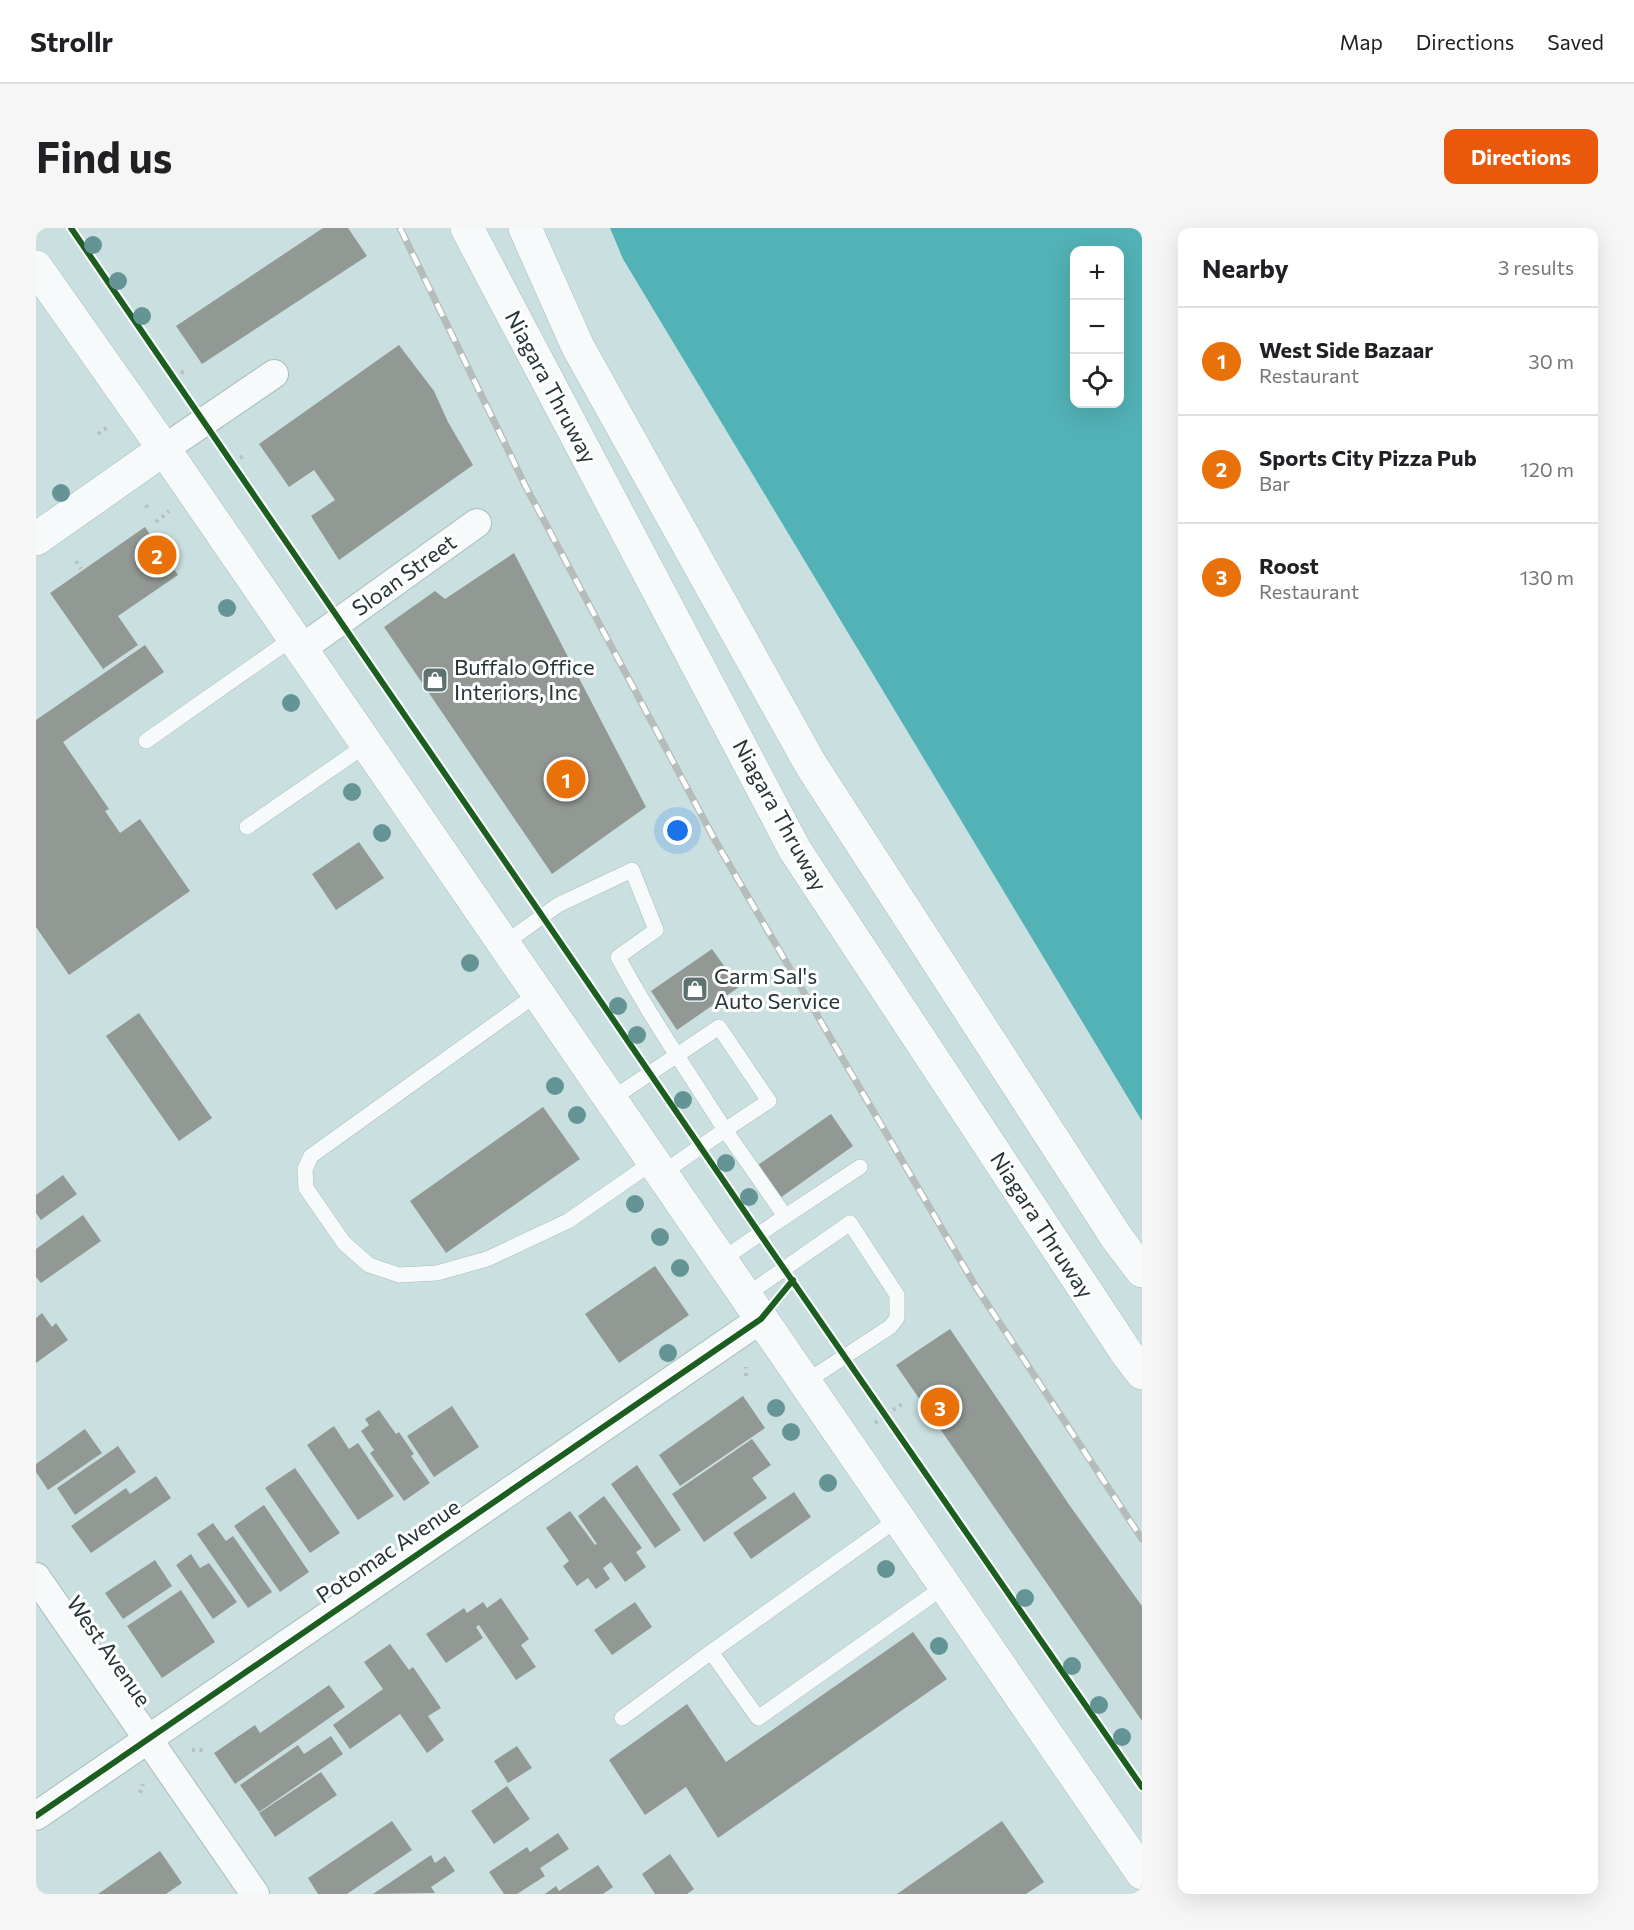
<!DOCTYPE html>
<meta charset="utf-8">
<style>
:root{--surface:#fff;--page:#f6f6f6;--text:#202124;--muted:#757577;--line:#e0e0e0;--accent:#ea580c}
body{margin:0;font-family:Commissioner,sans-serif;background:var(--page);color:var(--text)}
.controls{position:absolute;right:18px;top:18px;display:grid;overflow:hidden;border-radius:12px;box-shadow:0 6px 24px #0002}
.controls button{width:54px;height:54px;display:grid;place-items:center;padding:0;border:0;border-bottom:2px solid var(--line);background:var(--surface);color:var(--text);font:30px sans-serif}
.you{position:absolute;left:642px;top:603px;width:21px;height:21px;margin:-15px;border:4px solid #fff;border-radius:50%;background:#1a73e8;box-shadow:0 0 0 9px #1a73e833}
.badge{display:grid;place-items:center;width:39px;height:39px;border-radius:50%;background:var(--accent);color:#fff;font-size:20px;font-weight:700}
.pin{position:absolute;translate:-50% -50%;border:3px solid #fff;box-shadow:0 2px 6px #0006}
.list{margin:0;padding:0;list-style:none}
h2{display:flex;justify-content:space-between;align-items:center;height:78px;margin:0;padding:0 24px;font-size:26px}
h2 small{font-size:20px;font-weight:400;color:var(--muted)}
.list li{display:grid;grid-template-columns:39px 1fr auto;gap:18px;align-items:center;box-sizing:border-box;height:108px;padding:0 24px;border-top:2px solid var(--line)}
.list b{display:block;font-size:22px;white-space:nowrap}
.list p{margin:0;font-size:20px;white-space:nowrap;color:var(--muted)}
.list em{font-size:20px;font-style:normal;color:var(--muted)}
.icon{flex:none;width:33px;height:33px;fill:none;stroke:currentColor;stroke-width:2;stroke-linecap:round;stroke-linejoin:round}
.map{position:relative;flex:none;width:1106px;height:1666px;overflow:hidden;border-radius:12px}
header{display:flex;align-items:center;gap:36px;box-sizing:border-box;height:84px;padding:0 30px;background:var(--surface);border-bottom:2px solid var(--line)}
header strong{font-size:28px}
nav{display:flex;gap:33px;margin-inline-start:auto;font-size:21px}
.intro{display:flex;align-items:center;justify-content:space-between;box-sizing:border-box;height:144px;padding:0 36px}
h1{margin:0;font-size:42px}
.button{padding:15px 27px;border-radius:12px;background:var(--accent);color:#fff;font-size:21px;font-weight:700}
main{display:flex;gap:36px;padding:0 36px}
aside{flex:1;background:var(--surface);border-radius:12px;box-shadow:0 6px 24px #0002}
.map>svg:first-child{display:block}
.water{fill:#52b2b6;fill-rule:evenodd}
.building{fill:#929894}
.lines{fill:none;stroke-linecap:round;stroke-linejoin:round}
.service-casing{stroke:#aabbbc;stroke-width:16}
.minor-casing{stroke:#aabbbc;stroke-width:30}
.tertiary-casing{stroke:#aabbbc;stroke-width:34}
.primary-casing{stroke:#aabbbc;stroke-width:34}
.motorway-casing{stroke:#aabbbc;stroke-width:34}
.path{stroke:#b7bfc0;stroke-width:4;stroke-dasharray:3 4.5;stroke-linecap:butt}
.service{stroke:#f7fafa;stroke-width:15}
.minor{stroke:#f7fafa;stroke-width:28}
.tertiary{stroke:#f7fafa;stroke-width:33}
.primary{stroke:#f7fafa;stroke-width:33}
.motorway{stroke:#f7fafa;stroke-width:33}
.rail-casing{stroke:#b6bbbb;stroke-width:7}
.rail{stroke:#fff;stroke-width:4.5;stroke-dasharray:14;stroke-linecap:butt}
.cycleway-casing{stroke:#fff;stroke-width:10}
.cycleway{stroke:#1b5e20;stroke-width:6}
.tree{fill:#659496}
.labels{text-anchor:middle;stroke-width:6;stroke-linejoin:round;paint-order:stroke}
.street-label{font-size:22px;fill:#263637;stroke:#fff}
.poi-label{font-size:22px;fill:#263637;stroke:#fff;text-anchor:start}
</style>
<header>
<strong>Strollr</strong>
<nav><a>Map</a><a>Directions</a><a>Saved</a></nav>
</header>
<div class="intro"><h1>Find us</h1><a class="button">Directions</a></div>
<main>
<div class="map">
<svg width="1106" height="1666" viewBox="0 0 1106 1666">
<rect width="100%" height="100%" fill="#cae0e0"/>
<path class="water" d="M574,0H1106V893L587,31ZM1038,22H1084V176H1038Z"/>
<path class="building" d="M287,0H312L331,28L166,136L140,98Z
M363,117L398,163L412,194L437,237L303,332L275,288L299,272L278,242L253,259L223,216Z
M109,299L142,347L82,388L102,417L67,441L14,365Z
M478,325L610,579L516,646L348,399L399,363L409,371Z
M109,417L128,444L27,514L73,581L69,583L84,605L104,591L154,663L33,747L0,699V492Z
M323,614L348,650L300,682L276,646Z
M676,721L703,759L641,802L615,763Z
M103,785L176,890L143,913L70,808Z
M507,879L544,931L410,1025L374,973Z
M795,886L817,918L744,970L722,937Z
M27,947L41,966L5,992L0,985V967Z
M47,987L65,1013L5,1055L0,1049V1021Z
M619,1038L653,1087L583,1135L549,1086Z
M6,1085L16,1099L20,1095L32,1112L0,1135V1090Z
M914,1101L1034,1278L1106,1378V1493L860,1137Z
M707,1168L729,1200L644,1258L623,1227Z
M416,1178L443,1219L398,1249L371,1208Z
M343,1182L360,1206L363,1204L378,1226L375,1228L394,1255L368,1273L334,1225L338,1222L325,1203L333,1197L329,1191Z
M298,1198L313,1221L322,1215L358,1268L322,1292L271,1217Z
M49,1201L66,1225L12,1262L0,1244V1236Z
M716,1211L735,1237L716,1250L731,1270L668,1314L636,1266Z
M82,1218L100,1244L39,1287L21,1260Z
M601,1237L645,1302L619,1320L575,1256Z
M259,1240L304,1305L274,1325L229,1260Z
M120,1248L135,1270L55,1325L35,1298L90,1260L94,1266Z
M758,1264L775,1289L715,1331L697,1305Z
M568,1268L606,1320L600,1324L610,1339L589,1354L575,1334L567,1340L574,1351L560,1361L552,1350L541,1358L527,1338L533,1333L510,1300L534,1283L559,1317L561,1316L542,1288Z
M228,1277L273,1344L244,1364L198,1298Z
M177,1295L190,1313L197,1308L236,1364L212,1380L161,1306Z
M155,1326L164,1340L173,1335L201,1374L177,1391L140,1337Z
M119,1332L136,1358L87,1391L69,1365Z
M145,1362L179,1414L126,1450L91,1398Z
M465,1370L493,1411L485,1417L500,1439L480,1452L443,1397L440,1399L447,1410L410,1435L390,1406L428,1380L431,1385L447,1374L451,1380Z
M599,1374L616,1399L576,1427L558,1402Z
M877,1404L911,1451L682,1610L650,1559L609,1587L573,1532L651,1476L690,1534Z
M354,1416L373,1442L377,1439L405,1480L392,1488L408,1512L391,1525L364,1486L314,1521L297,1497L347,1461L328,1434Z
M293,1457L309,1479L199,1556L178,1525L219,1497L224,1505Z
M295,1508L307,1526L223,1584L204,1557L262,1517L268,1526Z
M481,1518L496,1540L472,1555L458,1533Z
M285,1544L301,1567L239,1609L223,1585Z
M471,1558L494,1591L458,1616L435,1583Z
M356,1593L376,1622L311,1666H282L272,1650Z
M966,1593L1008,1654L990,1666H861Z
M522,1605L533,1621L504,1640L509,1648L481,1666H468L453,1644L491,1619L494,1624Z
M124,1623L146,1655L130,1666H62Z
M634,1626L658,1661L651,1666H619L606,1646Z
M395,1627L399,1635L409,1628L419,1643L395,1659L399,1665L337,1666Z
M562,1637L577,1659L567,1666H509L520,1658L523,1663Z"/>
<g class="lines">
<g class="service-casing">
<path id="service" d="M110,513L257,410
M211,599L330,517
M468,716L522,677L596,642L620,702L582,729C614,789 653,845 689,902L733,873L683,799L574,872
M501,766L275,928L269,941L270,960L308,1015L333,1037L363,1047L401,1045L451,1031L532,993L617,934
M625,946L689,902L749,988
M684,1033L741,994L824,939
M709,1068L814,995L861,1067V1090L854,1099L768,1155
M862,1291L675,1424L722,1490L909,1358
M586,1490L675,1424"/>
</g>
<g class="minor-casing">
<path id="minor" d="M128,221L238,146
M265,421L441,295
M0,1349L219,1666
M0,1588L725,1091"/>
</g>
<g class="tertiary-casing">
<path id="tertiary" d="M0,311L128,221"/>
</g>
<g class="primary-casing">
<path id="primary" d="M0,39L128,221L1106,1645"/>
</g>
<g class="motorway-casing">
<path id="motorway" d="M431,0L759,622L1090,1124L1106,1145
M489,0L542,119L775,537L1081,1010L1106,1043"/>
</g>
<path class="path" d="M145,145L151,142
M62,206L73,198
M204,230L209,227
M110,277L113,283
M120,294L133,283
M40,333L45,341
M710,1148V1139
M857,1182L866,1176
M839,1195L846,1190
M156,1522H168
M104,1565L107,1556"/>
<use href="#service" class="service"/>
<use href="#minor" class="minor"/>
<use href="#tertiary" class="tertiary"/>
<use href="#primary" class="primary"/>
<use href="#motorway" class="motorway"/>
<g class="rail-casing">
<path id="rail" d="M364,0L490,259L680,614L940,1059L1106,1311"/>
</g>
<use href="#rail" class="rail"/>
<g class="cycleway-casing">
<path id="cycleway" d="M35,0L724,1006L1106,1559
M0,1588L725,1091L757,1052"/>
</g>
<use href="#cycleway" class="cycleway"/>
</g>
<g class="tree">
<circle cx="57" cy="17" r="9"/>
<circle cx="82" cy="53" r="9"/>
<circle cx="106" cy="88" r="9"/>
<circle cx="25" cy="265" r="9"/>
<circle cx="191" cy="380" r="9"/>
<circle cx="255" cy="475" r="9"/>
<circle cx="316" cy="564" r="9"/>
<circle cx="346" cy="605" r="9"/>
<circle cx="434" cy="735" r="9"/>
<circle cx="582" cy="778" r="9"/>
<circle cx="601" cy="807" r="9"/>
<circle cx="519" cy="858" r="9"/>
<circle cx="647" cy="872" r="9"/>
<circle cx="541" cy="887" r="9"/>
<circle cx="690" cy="935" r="9"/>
<circle cx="713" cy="969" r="9"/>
<circle cx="599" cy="976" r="9"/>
<circle cx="624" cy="1009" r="9"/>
<circle cx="644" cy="1040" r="9"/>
<circle cx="632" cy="1125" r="9"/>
<circle cx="740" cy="1180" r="9"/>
<circle cx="755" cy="1204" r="9"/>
<circle cx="792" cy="1255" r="9"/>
<circle cx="850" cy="1341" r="9"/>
<circle cx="989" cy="1370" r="9"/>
<circle cx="903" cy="1418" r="9"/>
<circle cx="1036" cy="1438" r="9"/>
<circle cx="1063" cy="1477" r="9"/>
<circle cx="1086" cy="1509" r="9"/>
</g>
<defs>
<g id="shop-square" transform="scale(1.35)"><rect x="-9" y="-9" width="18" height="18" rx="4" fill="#5f7272" stroke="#fff"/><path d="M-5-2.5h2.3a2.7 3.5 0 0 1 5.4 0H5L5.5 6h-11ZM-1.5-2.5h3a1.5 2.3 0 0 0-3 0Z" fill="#fff"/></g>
</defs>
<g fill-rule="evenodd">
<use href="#shop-square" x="399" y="452"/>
<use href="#shop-square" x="659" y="761"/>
</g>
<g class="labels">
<g class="street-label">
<text transform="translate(515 159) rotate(62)" y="8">Niagara Thruway</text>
<text transform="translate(368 347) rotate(-36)" y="8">Sloan Street</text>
<text transform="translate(744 587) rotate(61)" y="8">Niagara Thruway</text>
<text transform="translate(1006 997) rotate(57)" y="8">Niagara Thruway</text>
<text transform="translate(352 1323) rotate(-34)" y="8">Potomac Avenue</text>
<text transform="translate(73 1423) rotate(55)" y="8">West Avenue</text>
</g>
<g class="poi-label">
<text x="418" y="447">Buffalo Office<tspan x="418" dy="25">Interiors, Inc</tspan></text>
<text x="678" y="756">Carm Sal's<tspan x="678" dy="25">Auto Service</tspan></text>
</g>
</g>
</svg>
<div class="controls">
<button>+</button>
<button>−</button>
<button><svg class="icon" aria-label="locate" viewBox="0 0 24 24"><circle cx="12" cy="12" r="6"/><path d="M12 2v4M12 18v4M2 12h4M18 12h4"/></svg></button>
</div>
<div class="you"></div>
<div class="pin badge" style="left:530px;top:551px;background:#e8710a">1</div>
<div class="pin badge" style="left:121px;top:327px;background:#e8710a">2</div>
<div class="pin badge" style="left:904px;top:1179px;background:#e8710a">3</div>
</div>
<aside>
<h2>Nearby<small>3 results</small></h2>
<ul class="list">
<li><span class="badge" style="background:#e8710a">1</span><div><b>West Side Bazaar</b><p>Restaurant</p></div><em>30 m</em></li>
<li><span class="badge" style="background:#e8710a">2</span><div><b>Sports City Pizza Pub</b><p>Bar</p></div><em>120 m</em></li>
<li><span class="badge" style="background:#e8710a">3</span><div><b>Roost</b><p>Restaurant</p></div><em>130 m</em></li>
</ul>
</aside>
</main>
